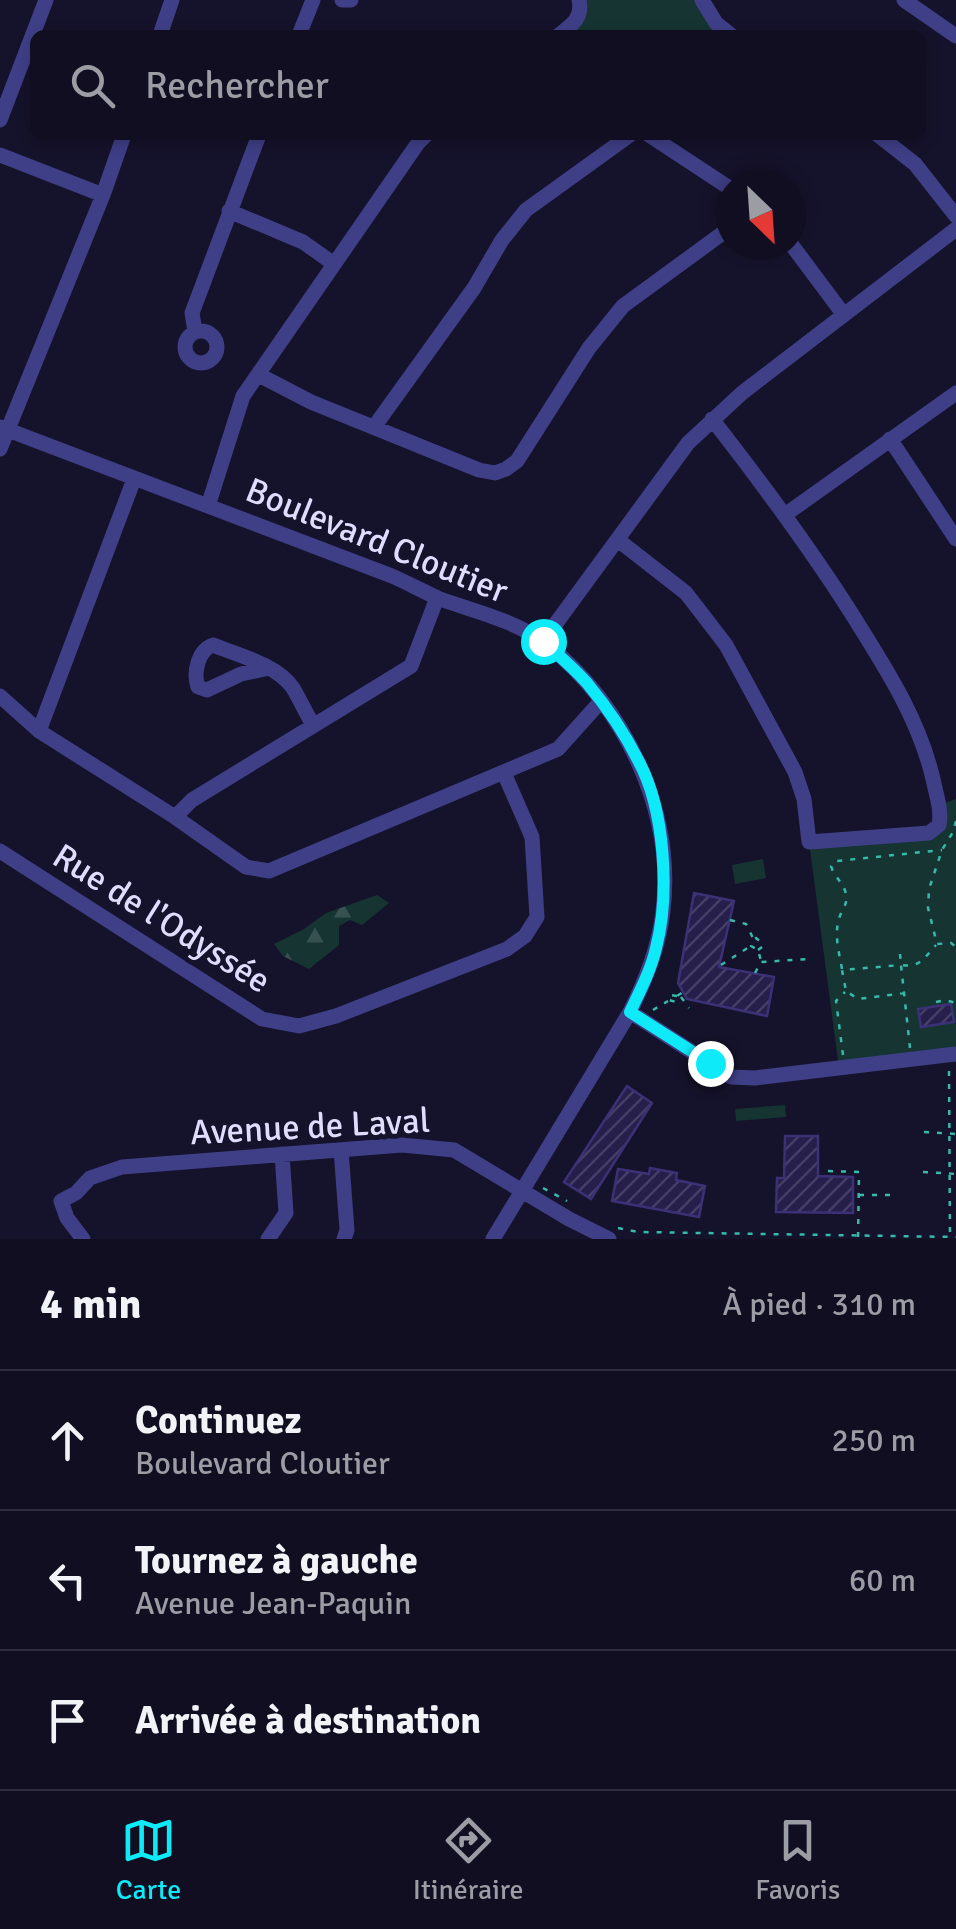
<!DOCTYPE html>
<html lang="fr">
<meta charset="utf-8">
<style>
:root{--surface:#100e20;--page:#191729;--text:#f1f3f6;--muted:#9c9ca5;--line:#302e3e;--accent:#0feaf8}
body{margin:0;font-family:Signika,sans-serif;background:var(--page);color:var(--text)}
.compass{position:absolute;left:716px;top:170px;width:90px;height:90px;border-radius:50%;background:var(--surface);box-shadow:0 5px 15px #0003;rotate:155deg}
.stop{position:absolute;width:30px;height:30px;margin:-22px;border:8px solid #0feaf8;border-radius:50%;background:#fff}
.stop.end{background:#0feaf8;border-color:#fff;box-shadow:0 2px 10px #0008}
.list{margin:0;padding:0;list-style:none}
h2{display:flex;justify-content:space-between;align-items:center;height:130px;margin:0;padding:0 40px;font-size:42px}
h2 small{font-size:32px;font-weight:400;color:var(--muted)}
.list li{display:grid;grid-template-columns:65px 1fr auto;gap:30px;align-items:center;box-sizing:border-box;height:140px;padding:0 40px;border-top:2px solid var(--line)}
.list b{display:block;font-size:38px;white-space:nowrap}
.list p{margin:0;font-size:32px;white-space:nowrap;color:var(--muted)}
.list em{font-size:32px;font-style:normal;color:var(--muted)}
.icon{flex:none;width:55px;height:55px;fill:none;stroke:currentColor;stroke-width:2;stroke-linecap:round;stroke-linejoin:round}
.map{position:relative;flex:none;width:956px;height:1239px;overflow:hidden}
.search{position:absolute;background:var(--surface);box-shadow:0 5px 15px #0003;left:30px;right:30px;top:30px;height:110px;display:flex;align-items:center;gap:25px;box-sizing:border-box;padding:0 35px;border-radius:15px;color:var(--muted);font-size:38px}
.sheet{height:550px;background:var(--surface)}
nav{display:flex;justify-content:space-around;align-items:center;box-sizing:border-box;height:140px;border-top:2px solid var(--line);background:var(--surface);font-size:28px;color:var(--muted)}
nav a{display:grid;justify-items:center;gap:5px}
nav .on{color:var(--accent)}
.map>svg:first-child{display:block}
.green{fill:#153432}
.forest{fill:url(#forest-firs)}
.building{fill:url(#building-hatch);stroke:#3c3176;stroke-width:2.5}
.lines{fill:none;stroke-linecap:round;stroke-linejoin:round}
.path{stroke:#35baac;stroke-width:2.5;stroke-dasharray:5 8;stroke-linecap:butt}
.minor{stroke:#3f3f88;stroke-width:15}
.route{stroke:#0feaf8;stroke-width:12}
.labels{text-anchor:middle;stroke-width:10;stroke-linejoin:round;paint-order:stroke}
.street-label{font-size:35px;fill:#dfddfe;stroke:#15122b}
</style>
<div class="map">
<svg width="956" height="1239" viewBox="0 0 956 1239">
<defs>
<pattern id="forest-firs" width="22" height="20" patternUnits="userSpaceOnUse" patternTransform="scale(2.5)"><rect width="22" height="20" fill="#153432"/><path d="M5 1l3.5 6h-7zM16 11l3.5 6h-7z" fill="#375151"/></pattern>
<pattern id="building-hatch" width="6" height="6" patternUnits="userSpaceOnUse" patternTransform="scale(2.5)"><rect width="6" height="6" fill="#261e4b"/><path d="M-1 1l2-2M0 6l6-6M5 7l2-2" fill="none" stroke="#453e66"/></pattern>
</defs>
<rect width="100%" height="100%" fill="#15122b"/>
<path class="green" d="M579,0H702L731,35H559Z
M956,799V1054L839,1068L809,842L929,833L939,805Z
M763,859L766,878L735,884L732,865Z
M785,1105L786,1117L736,1121L735,1109Z"/>
<path class="forest" d="M377,895L389,903L362,925L350,920L339,926V945L309,969L283,956L274,944L304,929L326,913Z"/>
<path class="building" d="M694,893L734,901L719,967L774,977L767,1016L687,999L678,983Z
M951,1004L954,1022L921,1027L918,1009Z
M627,1086L652,1103L591,1199L564,1182Z
M785,1136H818V1176L853,1177V1213L776,1212L777,1178H784Z
M650,1168L677,1173L676,1180L705,1186L699,1217L612,1201L618,1169L649,1174Z"/>
<g class="lines">
<path class="path" d="M956,821L953,832L942,850L929,889L928,908L937,944L951,943L956,947
M730,920L746,924L753,938
M758,950L762,947V943L756,938L753,940L751,946L758,950L761,961
M900,954L901,965C920,968 924,958 936,945
M721,965L749,947
M842,969C839,952 834,935 839,919C841,910 848,905 846,895C845,884 834,877 831,866L837,861L942,850
M755,973L761,962L809,959
M905,993L858,999L846,991L842,970L901,965L910,1048
M677,996L670,995L669,1000L676,1002L677,996L683,992
M681,997L689,1008
M936,1002L945,1000L956,1003
M653,1010L668,1001
M843,1055L836,1001L845,992
M949,1071L950,1239
M924,1132L956,1134
M828,1171L859,1172L858,1239
M923,1172L956,1174
M543,1188L567,1201
M859,1195H893
M618,1228L638,1232L956,1237"/>
<path class="minor" d="M342,0H351
M702,0L716,23L731,35
M904,0L956,36
M160,35L172,0
M299,35L313,0
M559,35C572,25 583,18 579,0
M0,120L46,0
M649,135L731,189
M878,135L915,164L956,216
M0,155L103,195
M229,211L303,242L334,264
M791,244L844,315
M185 347a16 16 0 1 1 32 0a16 16 0 1 1-32 0Z
M195,331L192,313L259,135
M259,375L311,402L479,470L495,473L506,469L517,461L589,348L623,306L731,227
M0,427L392,576C408,583 424,592 440,599C474,611 516,621 545,643C624,705 675,810 663,911C659,947 646,979 630,1012L493,1239
M374,427L474,288L502,240L526,210L630,135
M890,439L956,539
M0,449L103,195L124,135
M208,506L243,396L418,143L426,135
M786,514L956,393
M618,540L686,593L726,645L795,772L804,799L809,842L929,833L939,825C942,810 936,794 933,779C920,723 890,675 860,627C815,554 765,487 712,419
M543,641L688,443L742,393L956,229
M269,668L241,674L207,690L198,687C193,673 198,650 213,645C240,656 276,664 293,688C300,700 306,713 313,725
M0,696L39,731L175,817L246,867L269,871L558,749L601,701
M39,731L134,479
M175,817L192,800L411,666L437,598
M0,851L262,1019L299,1026L336,1016L507,949L525,936L537,917L532,837L504,773
M630,1012L731,1077L755,1078L956,1054
M341,1150L347,1230L344,1239
M83,1239L67,1218L61,1201L76,1193L90,1178L122,1167L402,1145L454,1150L569,1219L609,1239
M268,1239L286,1213L282,1154"/>
</g>
<g class="lines">
<path class="route" d="M543,641C558,655 574,668 587,683C606,706 625,734 638,760C665,809 670,894 656,948C651,970 640,991 630,1012L710,1063"/>
</g>
<g class="labels">
<g class="street-label">
<text transform="translate(377 540) rotate(22)" y="12">Boulevard Cloutier</text>
<text transform="translate(162 918) rotate(32)" y="12">Rue de l'Odyssée</text>
<text transform="translate(310 1126) rotate(-3)" y="12">Avenue de Laval</text>
</g>
</g>
</svg>
<svg class="compass" viewBox="-18 -18 36 36"><path d="M0-13l5 13h-10z" fill="#e53935"/><path d="M0 13l5-13h-10z" fill="#9c9ca5"/></svg>
<div class="stop" style="left:543px;top:641px"></div>
<div class="stop end" style="left:710px;top:1063px"></div>
<div class="search"><svg class="icon" aria-label="search" viewBox="0 0 24 24"><circle cx="10" cy="10" r="6"/><path d="M15 15l6 6"/></svg>Rechercher</div>
</div>
<section class="sheet">
<h2>4 min<small>À pied · 310 m</small></h2>
<ul class="list">
<li><svg class="icon" aria-label="ahead" viewBox="0 0 24 24"><path d="M12 20V5M6 11l6-6 6 6"/></svg><div><b>Continuez</b><p>Boulevard Cloutier</p></div><em>250 m</em></li>
<li><svg class="icon" aria-label="left" viewBox="0 0 24 24"><path d="M17 20v-9H6M10 6l-5 5 5 5"/></svg><div><b>Tournez à gauche</b><p>Avenue Jean-Paquin</p></div><em>60 m</em></li>
<li><svg class="icon" aria-label="arrive" viewBox="0 0 24 24"><path d="M6 21V4h12l-3 4 3 4H6"/></svg><div><b>Arrivée à destination</b></div></li>
</ul>
</section>
<nav>
<a class="on"><svg class="icon" aria-label="map" viewBox="0 0 24 24"><path d="M3 6l6-2 6 2 6-2v14l-6 2-6-2-6 2zM9 4v14M15 6v14"/></svg>Carte</a>
<a><svg class="icon" aria-label="directions" viewBox="0 0 24 24"><path d="M12 3l9 9-9 9-9-9zM9 14v-3h6M13 9l2 2-2 2"/></svg>Itinéraire</a>
<a><svg class="icon" aria-label="saved" viewBox="0 0 24 24"><path d="M7 4h10v16l-5-4-5 4z"/></svg>Favoris</a>
</nav>
